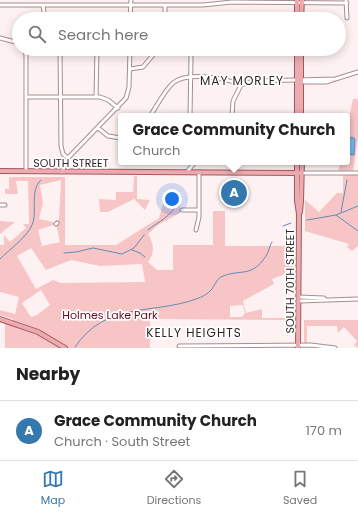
<!DOCTYPE html>
<meta charset="utf-8">
<style>
:root{--surface:#fff;--page:#f2f2f2;--text:#222;--muted:#767676;--line:#e0e0e0;--accent:#3578ae}
body{margin:0;font-family:Poppins,sans-serif;background:var(--page);color:var(--text)}
.you{position:absolute;left:172px;top:199px;width:14px;height:14px;margin:-10px;border:3px solid #fff;border-radius:50%;background:#1a73e8;box-shadow:0 0 0 6px #1a73e833}
.badge{display:grid;place-items:center;width:26px;height:26px;border-radius:50%;background:var(--accent);color:#fff;font-size:13px;font-weight:700}
.pin{position:absolute;translate:-50% -50%;border:2px solid #fff;box-shadow:0 1px 4px #0006}
.popup{position:absolute;left:118px;top:113px;width:232px;height:52px;box-sizing:border-box;display:grid;place-content:center;border-radius:4px;background:var(--surface);filter:drop-shadow(0 1px 3px #0005);font-size:13px;white-space:nowrap;color:var(--muted)}
.popup b{font-size:15px;color:var(--text)}
.popup::after{content:'';position:absolute;left:50%;top:100%;margin-left:-8px;border:8px solid transparent;border-top-color:var(--surface)}
.list{margin:0;padding:0;list-style:none}
h2{display:flex;justify-content:space-between;align-items:center;height:52px;margin:0;padding:0 16px;font-size:17px}
h2 small{font-size:13px;font-weight:400;color:var(--muted)}
.list li{display:grid;grid-template-columns:26px 1fr auto;gap:12px;align-items:center;box-sizing:border-box;height:60px;padding:0 16px;border-top:1px solid var(--line)}
.list b{display:block;font-size:15px;white-space:nowrap}
.list p{margin:0;font-size:13px;white-space:nowrap;color:var(--muted)}
.list em{font-size:13px;font-style:normal;color:var(--muted)}
.icon{flex:none;width:22px;height:22px;fill:none;stroke:currentColor;stroke-width:2;stroke-linecap:round;stroke-linejoin:round}
.map{position:relative;flex:none;width:358px;height:348px;overflow:hidden}
.search{position:absolute;background:var(--surface);box-shadow:0 2px 10px #0003;left:12px;right:12px;top:12px;height:44px;display:flex;align-items:center;gap:10px;box-sizing:border-box;padding:0 14px;border-radius:22px;color:var(--muted);font-size:15px}
.sheet{height:112px;background:var(--surface)}
nav{display:flex;justify-content:space-around;align-items:center;box-sizing:border-box;height:56px;border-top:1px solid var(--line);background:var(--surface);font-size:11px;color:var(--muted)}
nav a{display:grid;justify-items:center;gap:2px}
nav .on{color:var(--accent)}
.map>svg:first-child{display:block}
.green{fill:#f8c5c7;fill-rule:evenodd}
.water{fill:#74b8f2;stroke:#608cb5}
.lines{fill:none;stroke-linecap:round;stroke-linejoin:round}
.stream{stroke:#608cb5;stroke-width:1}
.minor-casing{stroke:#a98d8e;stroke-width:5}
.major-casing{stroke:#a3585e;stroke-width:6}
.minor{stroke:#fff;stroke-width:3}
.major{stroke:#ecabb0;stroke-width:4}
.labels{text-anchor:middle;stroke-width:3.5;stroke-linejoin:round;paint-order:stroke}
.street-label{font-size:11px;fill:#322727;stroke:#fff}
.park-label{font-size:11px;fill:#5f0f1e;stroke:#fff}
.neighbourhood-label{font-size:12px;letter-spacing:1px;fill:#322727;stroke:#fff}
</style>
<div class="map">
<svg width="358" height="348" viewBox="0 0 358 348">
<rect width="100%" height="100%" fill="#fef1f1"/>
<path class="green" d="M353,99H358V138L353,172L358,173V246L352,251L347,247L349,244L305,231V200L319,212L337,193H343V173H338L340,162H347V127Z
M134,176H137V199L150,200L145,210L134,199L108,212H100L99,199L116,200V192H133Z
M9,177H65V245H116L159,218L163,204H180V213L158,225L148,234C154,243 155,253 148,262L157,270H173V245H213V211H225V246H293V296L288,273L272,279L274,284L243,301L246,313L262,309V318H289L290,300H293V320L150,319V348H5V320H15L0,315V310L15,314L19,297L0,292V245H4V235L10,242L26,228L23,224H29L28,181H16L18,194H5V189H9ZM61,180L59,219L57,223L39,219L43,203L40,185ZM56,224L60,242L42,246L38,230ZM31,248L46,270L71,260L100,266L142,264L145,282L61,283L53,280L36,289L17,256ZM41,290L50,305L37,315L31,317L22,303ZM243,305L245,313L242,317H230V306Z
M0,221L15,222L0,234Z
M304,320H358V348L354,345L357,341L344,327L338,333L337,326H307V345H304Z"/>
<path class="water" d="M352,137L355,139L354,155L347,154L350,138Z"/>
<g class="lines">
<path class="stream" d="M341,212L347,180
M336,215L358,231
M307,220L336,215L358,206
M283,226L291,223
M148,230C158,222 172,216 176,204
M132,250L140,253L145,257
M64,253L76,252L93,248L122,254L134,248L144,235
M0,259C10,249 27,237 32,225C38,211 29,191 41,180
M75,347C106,301 152,315 196,299C202,297 208,294 212,289C214,286 217,279 221,277C240,268 251,279 266,256C269,252 269,246 272,242"/>
<g class="minor-casing">
<path id="minor" d="M346,0L347,18
M0,5H203L232,2L347,3
M43,5L45,19
M130,19L131,0
M165,19V5
M0,38L19,43
M24,49L26,55V171
M60,49L61,146L63,154L68,158
M190,49L191,57L190,116
M130,69L143,67L158,49
M300,82H326L358,72
M26,97H100L108,100L118,108
M96,97L97,49
M150,116C157,106 164,91 173,83C187,71 226,78 241,85L253,81L336,79
M232,116L233,101L241,85
M98,128L108,136L121,138
M62,172L68,158L126,98L129,87L130,49
M187,172L195,162
M302,173H358
M0,205H5
M182,210H199
M56,224L57,223
M196,230L199,217V172
M299,297L324,298
M299,301L358,299
M179,346L311,345L335,348"/>
</g>
<g class="major-casing">
<path id="major" d="M297,19V0
M301,19L302,0
M297,49V116
M301,116V49
M297,162V201L299,214L298,348
M0,171L302,173
M300,212L301,201L302,162
M0,319L38,332L65,348"/>
</g>
<use href="#minor" class="minor"/>
<use href="#major" class="major"/>
</g>
<g class="labels">
<g class="street-label">
<text x="71" y="167">SOUTH STREET</text>
<text transform="translate(290 281) rotate(-90)" y="4">SOUTH 70TH STREET</text>
</g>
<g class="park-label">
<text x="110" y="319">Holmes Lake Park</text>
</g>
<g class="neighbourhood-label">
<text x="242" y="85">MAY MORLEY</text>
<text x="194" y="337">KELLY HEIGHTS</text>
</g>
</g>
</svg>
<div class="you"></div>
<div class="pin badge" style="left:234px;top:193px">A</div>
<div class="popup"><b>Grace Community Church</b>Church</div>
<div class="search"><svg class="icon" aria-label="search" viewBox="0 0 24 24"><circle cx="10" cy="10" r="6"/><path d="M15 15l6 6"/></svg>Search here</div>
</div>
<section class="sheet">
<h2>Nearby<small></small></h2>
<ul class="list">
<li><span class="badge">A</span><div><b>Grace Community Church</b><p>Church · South Street</p></div><em>170 m</em></li>
</ul>
</section>
<nav>
<a class="on"><svg class="icon" aria-label="map" viewBox="0 0 24 24"><path d="M3 6l6-2 6 2 6-2v14l-6 2-6-2-6 2zM9 4v14M15 6v14"/></svg>Map</a>
<a><svg class="icon" aria-label="directions" viewBox="0 0 24 24"><path d="M12 3l9 9-9 9-9-9zM9 14v-3h6M13 9l2 2-2 2"/></svg>Directions</a>
<a><svg class="icon" aria-label="saved" viewBox="0 0 24 24"><path d="M7 4h10v16l-5-4-5 4z"/></svg>Saved</a>
</nav>
